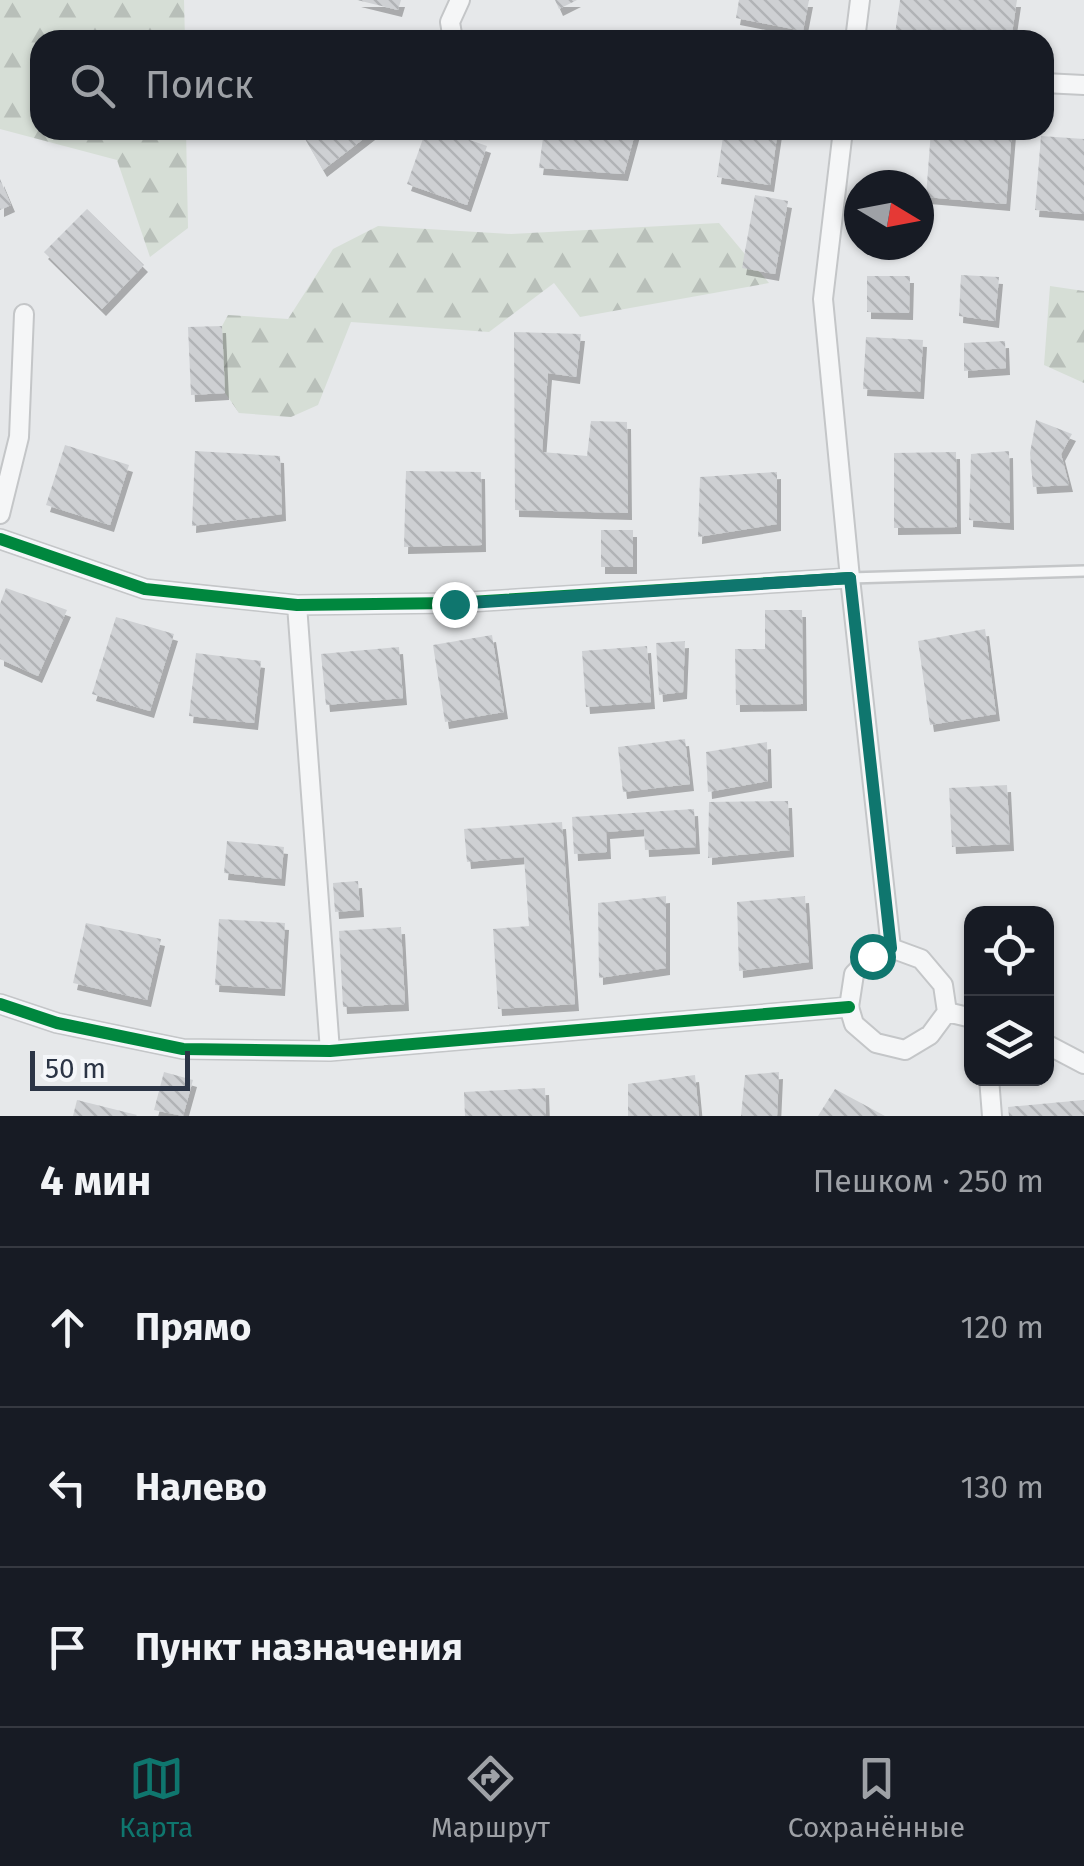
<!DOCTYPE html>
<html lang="ru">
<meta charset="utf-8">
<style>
:root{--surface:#171b24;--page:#20242c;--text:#f1f3f6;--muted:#9ea1a6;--line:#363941;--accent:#0f766e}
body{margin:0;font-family:"Fira Sans",sans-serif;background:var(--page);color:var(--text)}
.controls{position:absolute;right:30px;bottom:30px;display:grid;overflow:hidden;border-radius:20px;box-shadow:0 2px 8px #0004}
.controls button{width:90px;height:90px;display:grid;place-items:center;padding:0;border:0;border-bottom:2px solid var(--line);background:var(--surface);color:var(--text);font:50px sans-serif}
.compass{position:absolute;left:844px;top:170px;width:90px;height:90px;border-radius:50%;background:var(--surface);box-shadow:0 2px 8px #0004;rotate:100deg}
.scale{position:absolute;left:30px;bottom:25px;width:160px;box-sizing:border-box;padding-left:10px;border:5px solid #2b3445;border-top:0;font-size:28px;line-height:35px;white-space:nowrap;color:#2b3445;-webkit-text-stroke:8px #f4f6f9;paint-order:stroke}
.stop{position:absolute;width:30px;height:30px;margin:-22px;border:8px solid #0f766e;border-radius:50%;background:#fff}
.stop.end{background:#0f766e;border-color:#fff;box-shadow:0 2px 10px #0008}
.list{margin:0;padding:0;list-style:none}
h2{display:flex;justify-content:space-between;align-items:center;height:130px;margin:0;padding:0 40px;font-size:42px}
h2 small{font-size:32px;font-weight:400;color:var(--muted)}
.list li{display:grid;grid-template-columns:65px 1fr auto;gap:30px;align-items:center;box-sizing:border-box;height:160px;padding:0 40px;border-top:2px solid var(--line)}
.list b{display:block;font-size:38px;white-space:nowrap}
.list em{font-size:32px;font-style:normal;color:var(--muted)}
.icon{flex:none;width:55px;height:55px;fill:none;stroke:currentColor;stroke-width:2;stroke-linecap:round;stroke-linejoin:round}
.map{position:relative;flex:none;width:1084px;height:1116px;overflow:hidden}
.search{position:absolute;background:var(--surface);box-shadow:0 2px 8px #0004;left:30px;right:30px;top:30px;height:110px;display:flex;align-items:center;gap:25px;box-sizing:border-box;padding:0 35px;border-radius:30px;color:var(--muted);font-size:38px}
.sheet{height:610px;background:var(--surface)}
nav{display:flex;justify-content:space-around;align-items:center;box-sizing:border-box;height:140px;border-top:2px solid var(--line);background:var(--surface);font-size:28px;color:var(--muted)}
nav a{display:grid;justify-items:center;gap:5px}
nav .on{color:var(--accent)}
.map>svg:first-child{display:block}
.forest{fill:url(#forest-firs)}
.building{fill:url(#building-back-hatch);filter:url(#shadow)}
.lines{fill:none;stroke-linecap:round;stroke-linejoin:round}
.service-casing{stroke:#c4c6c8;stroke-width:14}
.minor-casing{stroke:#c4c6c8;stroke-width:22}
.service{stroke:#f5f6f7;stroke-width:9}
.minor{stroke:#f5f6f7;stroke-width:18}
.cycleway-casing{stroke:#f4f6f9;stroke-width:19}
.cycleway{stroke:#00873e;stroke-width:12}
.route{stroke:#0f766e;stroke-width:12}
</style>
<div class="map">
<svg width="1084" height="1116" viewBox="0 0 1084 1116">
<defs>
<pattern id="forest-firs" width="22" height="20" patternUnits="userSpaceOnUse" patternTransform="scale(2.5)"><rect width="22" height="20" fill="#d6ded6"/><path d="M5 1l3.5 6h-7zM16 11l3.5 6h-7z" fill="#b8bfb9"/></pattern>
<pattern id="building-back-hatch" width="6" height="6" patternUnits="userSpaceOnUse" patternTransform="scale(2.5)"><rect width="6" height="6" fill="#ced0d3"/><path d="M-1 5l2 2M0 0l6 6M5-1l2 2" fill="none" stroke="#b1b3b6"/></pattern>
<filter id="shadow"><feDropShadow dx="4" dy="7" stdDeviation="0" flood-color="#0004"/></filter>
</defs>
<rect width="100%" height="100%" fill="#e6e8ea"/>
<path class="forest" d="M0,0H184L185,40H40V130H186L188,228L150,257L117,160L0,129Z
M719,223L769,283L580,317L554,283L489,332L351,322L318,405L291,417L239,413L203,361L228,315L288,319L333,249L378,226L511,234Z
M1050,286L1084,291V383L1044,365Z"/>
<path class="building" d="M357,0H401L398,10Z
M555,0H577L559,9Z
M739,0H809L803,31L736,18Z
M900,0H1017L1011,40H938L895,34Z
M300,130H375L323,170Z
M426,130H441L487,146L467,205L407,184Z
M544,130H636L624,174L539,168Z
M724,130H778L770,185L717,177Z
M931,130H1012L1006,204L926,197Z
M1041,136L1084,139V214L1035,210Z
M0,179L11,205L0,210Z
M755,195L788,201L775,274L742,268Z
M87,209L144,265L102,309L44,252Z
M961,275L999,277L995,321L959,316Z
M867,276H910L909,313L867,312Z
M222,326L225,393L191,395L188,327Z
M514,332L581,334L576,377L548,373L542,452L587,456L591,421L627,422L628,513L515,510Z
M866,337L923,340L920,392L863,389Z
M1005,341L1006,368L964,371V343Z
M1036,420L1072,434L1061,454L1069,485L1033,487L1030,453Z
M65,445L129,465L110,525L46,505Z
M195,451L280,456L282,514L192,526Z
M1009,451L1010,523L969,520L971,454Z
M956,452L957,527L894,528V453Z
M406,471L481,472L482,545L404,547Z
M777,472V524L698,537L700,477Z
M601,530H633V567H601Z
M6,588L67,610L38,676L0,659V604Z
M765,610H802L803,704L736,705L735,649H765Z
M116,617L174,634L150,711L92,694Z
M985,629L996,714L930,725L918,641Z
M492,635L504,712L445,722L433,645Z
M685,641L683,692L659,695L656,643Z
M647,646L651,702L586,707L582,651Z
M399,647L403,698L326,705L321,654Z
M196,653L261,661L254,723L189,716Z
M685,739L690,784L623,792L618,747Z
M767,742L768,781L708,792L706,752Z
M1007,785L1010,844L952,847L949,788Z
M788,801L790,850L708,858L709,802Z
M694,809L696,847L645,850L644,829L606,832L607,852L574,854L572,817Z
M562,822L575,1004L498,1009L493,929L529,926L524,857L467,862L464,829Z
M227,841L284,847L281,879L224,873Z
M358,881L360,910L335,912L333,883Z
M666,896V968L599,978L598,903Z
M805,896L809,962L739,971L737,902Z
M219,919L285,923L281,989L215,985Z
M86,923L161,939L147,1000L73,983Z
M401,927L405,1004L343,1007L339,931Z
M164,1072L193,1080L183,1116L154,1110Z
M779,1072L777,1116H741L745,1075Z
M695,1075L699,1116H628V1084Z
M545,1088L546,1116H465L464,1092Z
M835,1089L885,1116H818Z
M77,1100L137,1115L136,1116H73Z
M1084,1100V1116H1009L1008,1107Z"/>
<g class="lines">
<g class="service-casing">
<path id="service" d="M850,578L1084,571"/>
</g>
<g class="minor-casing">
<path id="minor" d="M453,40L450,22L460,0
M855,40L860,0
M1044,83L1084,85
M843,130L823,299L850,578L891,948
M0,514L19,437L24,314
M0,539L145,589L297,605L453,603L850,578
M297,605L330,1051
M891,948L921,959L943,985L947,1012L930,1035L905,1050L876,1043L854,1024L849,1007L854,974L872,956Z
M0,1004L57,1023L183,1049L330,1051L849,1007
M947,1012L972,1018
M1046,1044L1084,1064
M989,1078L992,1116"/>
</g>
<use href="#service" class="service"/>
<use href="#minor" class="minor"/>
<g class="cycleway-casing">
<path id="cycleway" d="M0,539L145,589L297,605L453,603L850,578
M0,1004L57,1023L183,1049L330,1051L849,1007"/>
</g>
<use href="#cycleway" class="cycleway"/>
</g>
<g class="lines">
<path class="route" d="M454,604L850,578L891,948L872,956"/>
</g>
</svg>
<div class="controls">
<button><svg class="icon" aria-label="locate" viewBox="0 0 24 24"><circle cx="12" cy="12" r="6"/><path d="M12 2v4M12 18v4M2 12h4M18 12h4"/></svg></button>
<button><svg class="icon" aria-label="layers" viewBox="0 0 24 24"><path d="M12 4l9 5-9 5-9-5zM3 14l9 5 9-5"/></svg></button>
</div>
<svg class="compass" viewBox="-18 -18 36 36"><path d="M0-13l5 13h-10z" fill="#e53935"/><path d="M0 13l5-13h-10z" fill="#9ea1a6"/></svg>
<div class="scale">50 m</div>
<div class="stop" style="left:872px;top:956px"></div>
<div class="stop end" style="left:454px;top:604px"></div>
<div class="search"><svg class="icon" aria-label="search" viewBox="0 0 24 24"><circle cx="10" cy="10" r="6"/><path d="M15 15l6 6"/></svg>Поиск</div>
</div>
<section class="sheet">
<h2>4 мин<small>Пешком · 250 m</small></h2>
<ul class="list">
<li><svg class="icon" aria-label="ahead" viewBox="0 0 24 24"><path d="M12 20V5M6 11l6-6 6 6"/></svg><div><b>Прямо</b></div><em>120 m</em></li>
<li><svg class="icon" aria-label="left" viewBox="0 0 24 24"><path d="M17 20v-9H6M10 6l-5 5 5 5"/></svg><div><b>Налево</b></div><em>130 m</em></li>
<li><svg class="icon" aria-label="arrive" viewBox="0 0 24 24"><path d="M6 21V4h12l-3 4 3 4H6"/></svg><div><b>Пункт назначения</b></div></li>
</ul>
</section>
<nav>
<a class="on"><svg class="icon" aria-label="map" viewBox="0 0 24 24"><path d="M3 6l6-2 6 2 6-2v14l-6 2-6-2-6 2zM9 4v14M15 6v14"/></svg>Карта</a>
<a><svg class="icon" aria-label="directions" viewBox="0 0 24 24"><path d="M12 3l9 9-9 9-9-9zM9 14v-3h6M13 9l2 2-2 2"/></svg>Маршрут</a>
<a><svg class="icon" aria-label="saved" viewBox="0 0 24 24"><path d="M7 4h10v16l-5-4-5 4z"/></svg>Сохранённые</a>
</nav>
